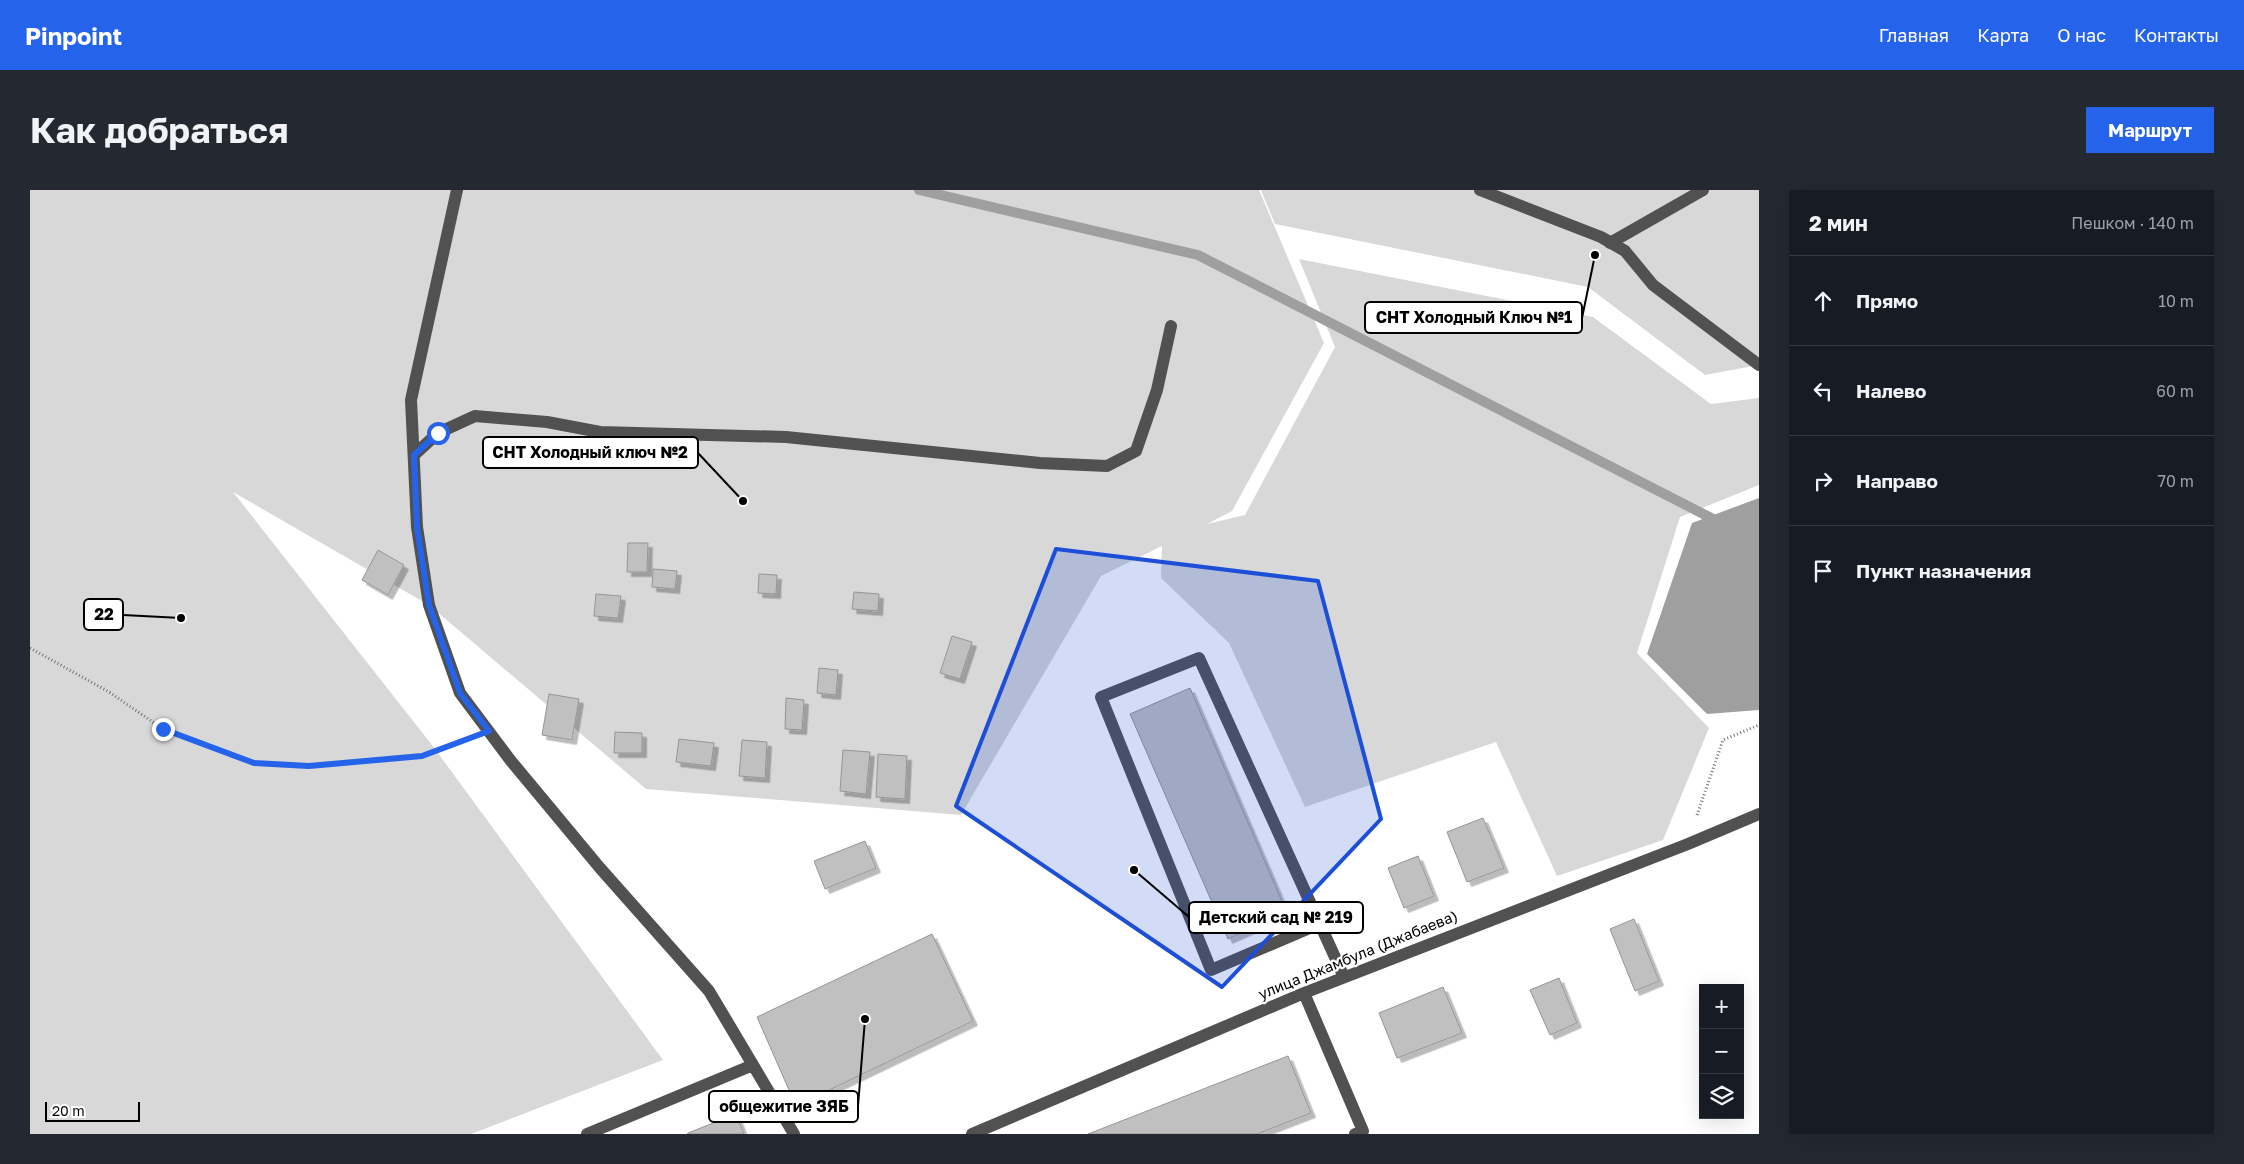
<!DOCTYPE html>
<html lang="ru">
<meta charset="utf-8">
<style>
:root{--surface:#171b24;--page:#242831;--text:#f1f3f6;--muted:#9ea1a6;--line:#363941;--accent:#2563eb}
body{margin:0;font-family:"Golos Text",sans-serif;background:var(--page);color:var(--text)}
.controls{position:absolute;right:15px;bottom:15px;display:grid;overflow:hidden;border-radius:0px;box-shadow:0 5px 20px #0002}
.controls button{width:45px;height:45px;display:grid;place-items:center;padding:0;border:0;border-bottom:1px solid var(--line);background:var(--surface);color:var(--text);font:25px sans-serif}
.scale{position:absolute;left:15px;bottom:12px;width:95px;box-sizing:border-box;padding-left:5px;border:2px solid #000;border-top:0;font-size:14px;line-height:18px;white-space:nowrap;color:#000;-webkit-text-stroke:4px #fff;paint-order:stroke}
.stop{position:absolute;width:15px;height:15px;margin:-11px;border:4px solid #2563eb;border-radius:50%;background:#fff}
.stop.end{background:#2563eb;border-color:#fff;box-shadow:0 1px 5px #0008}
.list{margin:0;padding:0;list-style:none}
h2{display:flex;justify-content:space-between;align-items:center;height:65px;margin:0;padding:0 20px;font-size:21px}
h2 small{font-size:16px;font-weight:400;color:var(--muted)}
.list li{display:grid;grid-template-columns:32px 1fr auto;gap:15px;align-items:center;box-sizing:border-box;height:90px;padding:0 20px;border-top:1px solid var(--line)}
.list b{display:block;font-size:19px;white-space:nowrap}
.list em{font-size:16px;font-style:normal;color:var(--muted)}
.icon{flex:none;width:28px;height:28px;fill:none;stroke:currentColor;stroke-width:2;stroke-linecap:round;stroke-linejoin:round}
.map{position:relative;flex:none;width:1729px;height:944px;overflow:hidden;border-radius:0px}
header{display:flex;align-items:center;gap:30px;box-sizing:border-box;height:70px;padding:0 25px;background:var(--accent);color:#fff}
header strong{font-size:24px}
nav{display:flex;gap:28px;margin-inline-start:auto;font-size:18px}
.intro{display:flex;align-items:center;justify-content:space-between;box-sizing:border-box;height:120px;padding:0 30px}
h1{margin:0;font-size:35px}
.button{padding:12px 22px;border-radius:0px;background:var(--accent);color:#fff;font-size:18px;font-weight:700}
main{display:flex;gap:30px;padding:0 30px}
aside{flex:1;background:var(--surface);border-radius:0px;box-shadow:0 5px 20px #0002}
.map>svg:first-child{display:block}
.green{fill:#d8d8d8}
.water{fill:#9f9f9f}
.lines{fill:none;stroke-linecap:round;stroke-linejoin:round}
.stream{stroke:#9f9f9f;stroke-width:10}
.building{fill:#c0c0c0;stroke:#959595;filter:url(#shadow)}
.path{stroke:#737373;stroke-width:3;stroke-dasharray:1 2.5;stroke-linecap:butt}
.minor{stroke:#515151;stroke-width:12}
.route{stroke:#2563eb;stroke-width:6}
.marked{fill:#1d4ed8;fill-opacity:0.2;stroke:#1d4ed8;stroke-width:4;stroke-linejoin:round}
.labels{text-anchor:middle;stroke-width:4.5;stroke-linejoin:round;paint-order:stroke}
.street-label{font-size:15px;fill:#000;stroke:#fff}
.leader{fill:none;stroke:#000;stroke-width:2}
.callout-dot{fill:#000;stroke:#fff;stroke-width:2}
.callout{fill:#fff;stroke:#000;stroke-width:2}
.callout-label{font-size:16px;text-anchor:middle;font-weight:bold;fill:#000}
</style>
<header>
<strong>Pinpoint</strong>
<nav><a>Главная</a><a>Карта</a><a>О нас</a><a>Контакты</a></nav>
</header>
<div class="intro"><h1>Как добраться</h1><a class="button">Маршрут</a></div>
<main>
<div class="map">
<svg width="1729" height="944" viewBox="0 0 1729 944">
<defs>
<filter id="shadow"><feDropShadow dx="4.5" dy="4.5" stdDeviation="0" flood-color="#0004"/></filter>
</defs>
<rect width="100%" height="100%" fill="#fff"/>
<path class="green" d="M0,0H1229L1294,153L1202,321L1177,334L1215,325L1305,157L1269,69L1563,127L1681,214L1729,208V295L1650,327L1607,463L1679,538L1633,650L1527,686L1466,552L1275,617L1199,453L1131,388L1132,356L1071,386L931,625L616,599L399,415L203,302L402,555L633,870L441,944H0Z
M1231,0H1729V175L1675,185L1558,97L1245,34Z"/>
<path class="water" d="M1729,308V520L1677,524L1617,464L1662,333Z"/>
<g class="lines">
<path class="stream" d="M889,0L1168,65L1689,332"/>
</g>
<path class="building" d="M598,353H618L617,382H597Z
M348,360L374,375L358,405L332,390Z
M623,379L647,381L645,399L622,397Z
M729,384L747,385L746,404L728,403Z
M824,402L849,404L848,421L822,419Z
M566,404L591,406L588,428L564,426Z
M922,446L942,452L930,489L910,483Z
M789,478L808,480L806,505L787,503Z
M1160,498L1257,723L1198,749L1100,524Z
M519,504L549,509L542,550L512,545Z
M756,508L774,510L772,540L755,539Z
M585,542L612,543V563H584Z
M649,549L684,553L681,576L646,572Z
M712,550L737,552L735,588L709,586Z
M813,560L840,562L836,604L810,601Z
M848,564L877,566L875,609L846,607Z
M1453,628L1474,678L1437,692L1417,642Z
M835,651L846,678L795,699L784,671Z
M1388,666L1404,706L1374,718L1358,678Z
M1604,729L1629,791L1605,801L1580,739Z
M902,744L943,831L766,916L727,827Z
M1529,788L1547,833L1520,845L1500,800Z
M1413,797L1432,843L1367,868L1349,823Z
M1258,866L1281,923L1227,944H1058Z
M706,924L714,944H657L658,943Z"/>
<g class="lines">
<path class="path" d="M0,458L79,502L133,539L224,573L279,577L392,566L437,549
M1667,625L1693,550L1729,535"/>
<path class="minor" d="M427,0L381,210L387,337L399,415L430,503L481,571L570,678L679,801L764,944
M1450,0L1571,47L1595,61L1623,95L1729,175
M1580,53L1673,0
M384,265L408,243L445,226L517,232L570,242L756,247L1010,273L1077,276L1106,261L1127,200L1141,136
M1289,734L1181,780L1071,507L1169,468L1314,787
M1274,803L1333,941L1325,944
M557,944L723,875
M942,944L1274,803L1658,654L1729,624"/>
</g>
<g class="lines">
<path class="route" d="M133,539L224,573L279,576L392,566L459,541L430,503L399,415L387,337L384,265L408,243"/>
</g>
<path class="marked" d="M1026,359L1288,391L1351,629L1192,797L926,616Z"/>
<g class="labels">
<g class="street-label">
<text transform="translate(1328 765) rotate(-22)" y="5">улица Джамбула (Джабаева)</text>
</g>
</g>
<path class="leader" d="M1565 65L1552 128M713 311L668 263M151 428L93 425M1104 680L1159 727M835 829L828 916"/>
<g class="callout-dot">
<circle cx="1565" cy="65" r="5"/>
<circle cx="713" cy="311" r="5"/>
<circle cx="151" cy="428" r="5"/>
<circle cx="1104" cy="680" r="5"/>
<circle cx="835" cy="829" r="5"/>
</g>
<g class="callout">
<rect x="1335" y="112" width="217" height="31" rx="5"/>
<rect x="453" y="247" width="215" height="31" rx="5"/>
<rect x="54" y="409" width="39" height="31" rx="5"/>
<rect x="1159" y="712" width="174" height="31" rx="5"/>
<rect x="679" y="901" width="149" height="31" rx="5"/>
</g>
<g class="callout-label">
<text x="1444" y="133">СНТ Холодный Ключ №1</text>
<text x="560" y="268">СНТ Холодный ключ №2</text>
<text x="74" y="430">22</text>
<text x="1246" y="733">Детский сад № 219</text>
<text x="754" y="922">общежитие ЗЯБ</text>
</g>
</svg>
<div class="controls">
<button>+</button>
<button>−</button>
<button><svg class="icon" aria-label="layers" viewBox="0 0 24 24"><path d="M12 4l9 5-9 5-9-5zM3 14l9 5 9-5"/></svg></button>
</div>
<div class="scale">20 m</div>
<div class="stop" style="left:408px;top:243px"></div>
<div class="stop end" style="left:133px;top:539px"></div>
</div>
<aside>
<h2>2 мин<small>Пешком · 140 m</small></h2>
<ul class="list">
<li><svg class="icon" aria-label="ahead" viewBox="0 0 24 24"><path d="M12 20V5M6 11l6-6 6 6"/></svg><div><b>Прямо</b></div><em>10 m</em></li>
<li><svg class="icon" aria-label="left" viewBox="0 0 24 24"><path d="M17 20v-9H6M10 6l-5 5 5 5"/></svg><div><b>Налево</b></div><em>60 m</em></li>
<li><svg class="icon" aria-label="right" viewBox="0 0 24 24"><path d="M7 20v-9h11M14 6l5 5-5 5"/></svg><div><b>Направо</b></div><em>70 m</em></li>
<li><svg class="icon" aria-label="arrive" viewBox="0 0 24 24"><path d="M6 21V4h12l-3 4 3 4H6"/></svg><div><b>Пункт назначения</b></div></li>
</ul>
</aside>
</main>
